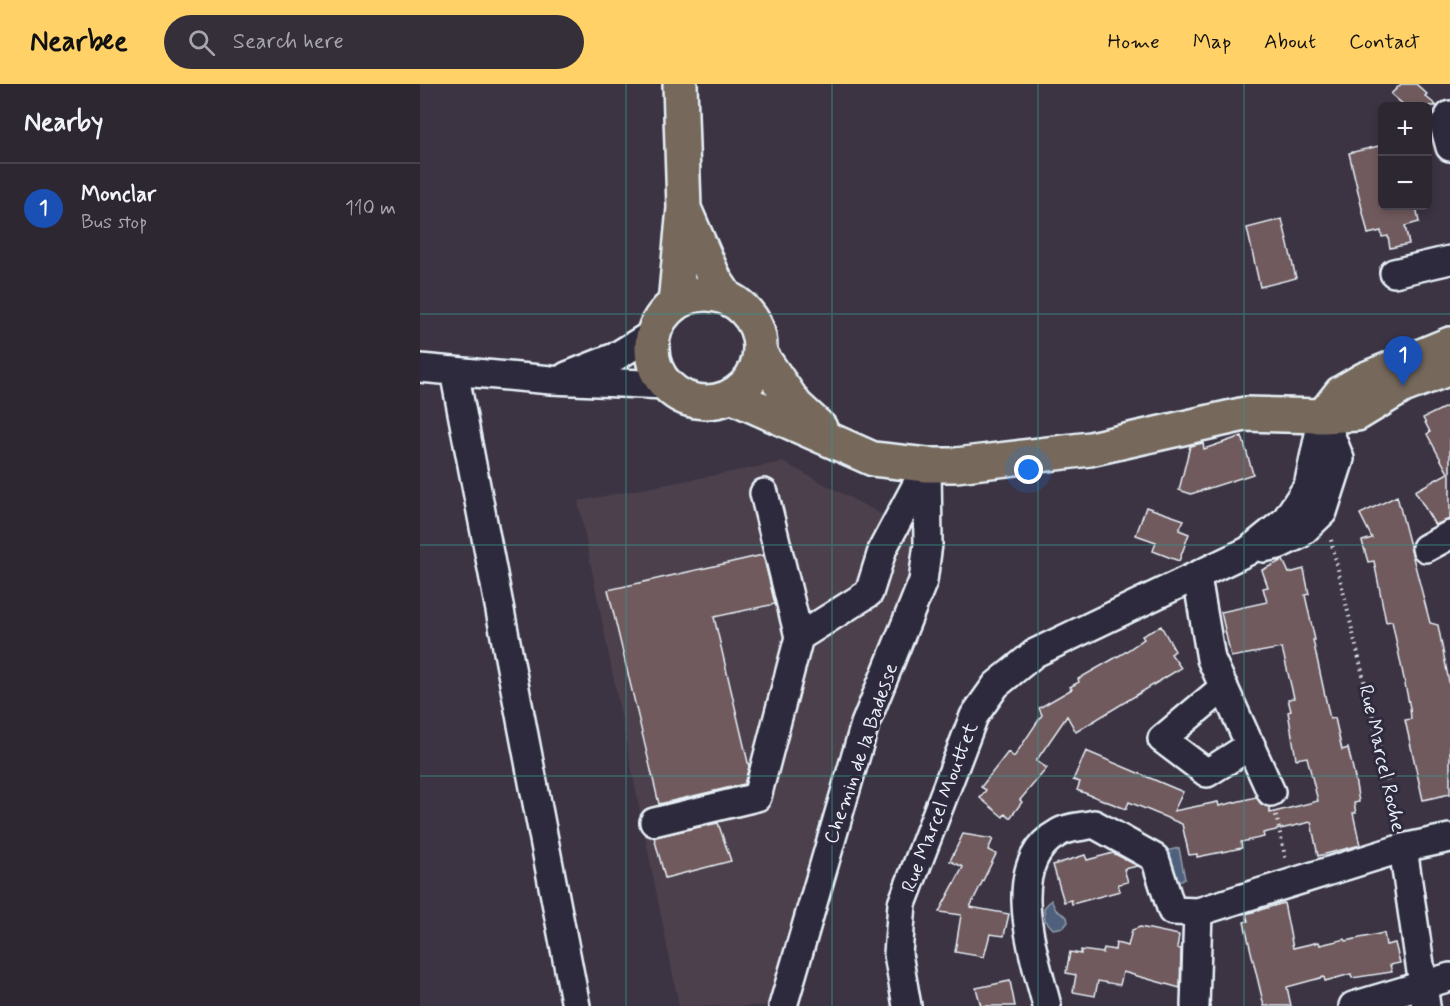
<!DOCTYPE html>
<meta charset="utf-8">
<style>
:root{--surface:#2d2732;--page:#352f3a;--text:#f1f3f6;--muted:#a7a5ac;--line:#48444d;--accent:#ffd166}
body{margin:0;font-family:Mynerve,sans-serif;background:var(--page);color:var(--text)}
.controls{position:absolute;right:18px;top:18px;display:grid;overflow:hidden;border-radius:9px;box-shadow:0 3px 9px #0003}
.controls button{width:54px;height:54px;display:grid;place-items:center;padding:0;border:0;border-bottom:2px solid var(--line);background:var(--surface);color:var(--text);font:30px sans-serif}
.you{position:absolute;left:609px;top:386px;width:21px;height:21px;margin:-15px;border:4px solid #fff;border-radius:50%;background:#1a73e8;box-shadow:0 0 0 9px #1a73e833}
.badge{display:grid;place-items:center;width:39px;height:39px;border-radius:50%;background:var(--accent);color:#fff;font-size:20px;font-weight:700}
.pin{position:absolute;translate:-50% -50px;filter:drop-shadow(0 2px 3px #0008)}
.pin::after{content:'';position:absolute;top:32px;width:21px;height:18px;background:inherit;clip-path:polygon(0 0,100% 0,50% 100%)}
.list{margin:0;padding:0;list-style:none}
h2{display:flex;justify-content:space-between;align-items:center;height:78px;margin:0;padding:0 24px;font-size:26px}
h2 small{font-size:20px;font-weight:400;color:var(--muted)}
.list li{display:grid;grid-template-columns:39px 1fr auto;gap:18px;align-items:center;box-sizing:border-box;height:90px;padding:0 24px;border-top:2px solid var(--line)}
.list b{display:block;font-size:22px;white-space:nowrap}
.list p{margin:0;font-size:20px;white-space:nowrap;color:var(--muted)}
.list em{font-size:20px;font-style:normal;color:var(--muted)}
.icon{flex:none;width:33px;height:33px;fill:none;stroke:currentColor;stroke-width:2;stroke-linecap:round;stroke-linejoin:round}
.map{position:relative;flex:none;width:1030px;height:922px;overflow:hidden}
header{display:flex;align-items:center;gap:36px;box-sizing:border-box;height:84px;padding:0 30px;background:var(--accent);color:#111}
header strong{font-size:28px}
nav{display:flex;gap:33px;margin-inline-start:auto;font-size:21px}
.search{width:420px;height:54px;background:var(--page);display:flex;align-items:center;gap:15px;box-sizing:border-box;padding:0 21px;border-radius:33px;color:var(--muted);font-size:22px}
main{display:flex}
aside{flex:1;background:var(--surface)}
.map>svg:first-child{display:block}
.built{fill:#4b3f4b}
.water{fill:#50617b;stroke:#8d9bad;stroke-width:1.5}
.building{fill:#6f5a5d;stroke:#e8f1f8;stroke-width:1.5}
.lines{fill:none;stroke-linecap:round;stroke-linejoin:round}
.minor-casing{stroke:#e8f1f8;stroke-width:32}
.major-casing{stroke:#e8f1f8;stroke-width:38}
.path{stroke:#e8f1f8;stroke-width:4;stroke-dasharray:1.5 4.5;stroke-linecap:butt}
.minor{stroke:#2f2a3d;stroke-width:27}
.major{stroke:#76695c;stroke-width:33}
.grid{fill:none;stroke:#3a8f8a;stroke-width:1.5;stroke-opacity:0.55}
.labels{text-anchor:middle;stroke-width:6;stroke-linejoin:round;paint-order:stroke}
.street-label{font-size:20px;fill:#e8f1f8;stroke:#2f2a3d}
</style>
<header>
<strong>Nearbee</strong>
<div class="search"><svg class="icon" aria-label="search" viewBox="0 0 24 24"><circle cx="10" cy="10" r="6"/><path d="M15 15l6 6"/></svg>Search here</div>
<nav><a>Home</a><a>Map</a><a>About</a><a>Contact</a></nav>
</header>
<main>
<aside>
<h2>Nearby<small></small></h2>
<ul class="list">
<li><span class="badge" style="background:#1a4fb4">1</span><div><b>Monclar</b><p>Bus stop</p></div><em>110 m</em></li>
</ul>
</aside>
<div class="map">
<svg width="1030" height="922" viewBox="0 0 1030 922">
<rect width="100%" height="100%" fill="#3c3443"/>
<filter id="ink" filterUnits="userSpaceOnUse"><feTurbulence type="fractalNoise" baseFrequency=".0167" numOctaves="2"/><feDisplacementMap in="SourceGraphic" scale="12" xChannelSelector="R" yChannelSelector="G"/><feConvolveMatrix kernelMatrix="1 2 1 2 8 2 1 2 1" color-interpolation-filters="sRGB"/></filter>
<g filter="url(#ink)">
<path class="built" d="M363,378L525,464L361,922H259L158,417Z"/>
<path class="water" d="M759,764L765,795L753,798L746,767Z
M631,816L636,826L647,833L648,838L644,843L633,845L625,836L624,824Z"/>
<path class="building" d="M981,0H996L1007,10L1005,12L1017,22H985L971,10Z
M963,61V122H996L999,138L985,142L989,160L970,164L968,152L962,153L961,147L948,150L929,69Z
M862,135L876,194L840,203L827,144Z
M1030,321V435L1015,441L995,407L1028,389L1007,350L1010,348L1003,334Z
M822,352L833,390L771,410L759,406L770,362L783,359L784,365Z
M977,412L1010,539L1018,541L1030,603V710L1003,716L985,636L991,635L990,624L972,537L966,538L954,477L948,478L942,457L952,454L940,430Z
M726,423L764,436L759,446L769,450L759,477L733,467L736,458L716,451Z
M343,471L355,520L294,533L329,683L324,700L239,720L188,506Z
M863,476L869,489L884,485L889,510L885,511L895,556H893L910,635L915,634L922,666L928,664L934,689L939,718L934,719L936,729H933L940,761L898,772L891,738L843,749L844,753L821,758L822,764L777,773V770L769,771L762,740L709,718L706,725L657,706L660,698L653,696L666,667L763,708L754,727L798,718L799,722L836,713L841,720L849,723L850,729L898,717L887,673L876,675L868,628L871,627L868,615L874,614L862,564L811,573L801,528L847,518L843,504L848,503L842,486Z
M741,542L755,567L751,570L761,584L656,648L647,632L616,677L627,684L600,716L602,718L590,734L585,730L583,733L560,714L566,706L561,703L588,668L594,673L622,631L619,624L652,605L650,603L659,598L658,595L702,570L724,555L722,552Z
M298,739L311,777L245,794L234,753Z
M543,750L573,755L568,766L576,770L550,823L589,830L584,852L570,850L564,873L535,868L541,831L519,828L543,783L530,777Z
M693,769L718,782L704,785L708,798L698,800L700,807L652,820L651,816L644,818L633,781L665,771L667,776Z
M864,819L873,864L899,858L900,861L925,855L926,857L964,849L966,861L975,859L980,879L970,881L972,888L932,894L931,890L905,897L904,893L867,903L871,922H844L824,838L828,837L826,830Z
M720,843L759,851L757,864L761,865L760,904L703,888L700,901L678,897L675,912L653,908L656,891L646,889L650,868L661,870V866L683,869L684,864L695,866L696,859L708,862L712,846Z
M590,897L595,922H561L556,904Z"/>
<g class="lines">
<g class="minor-casing">
<path id="minor" d="M1030,31L1024,41L1030,63
M974,189L1030,176
M0,284L131,296L246,301
M34,287L156,922
M147,292L195,273L234,249
M344,409L379,553L449,509L463,464L505,385
M843,464L858,461L879,451L903,428L920,375L903,332
M1006,464L1030,451
M777,493L791,575L851,708
M804,603L742,655L787,689L831,661
M234,738L337,713L379,553
M983,764L1006,922
M363,922L445,640L503,497L508,460L507,381
M487,922L478,870L482,820L554,632L576,601L615,569L828,467L865,437L888,402L903,332
M627,922C615,873 581,780 638,749C647,743 663,743 674,740L735,774L752,827L778,828L983,764L1030,754
M775,922L778,828
M933,922L1030,893"/>
</g>
<g class="major-casing">
<path id="major" d="M266,129L295,196L307,214
M232 264a54 54 0 1 1 108 0a54 54 0 1 1-108 0Z
M255,220L264,124L260,0
M340,270L376,322L400,344
M311,312L453,375L507,381H536L670,365L825,330L903,332L937,330L983,302L1030,284
M903,332L921,309L945,295L1030,260"/>
</g>
<path class="path" d="M911,456L978,740
M856,731L866,777"/>
<use href="#minor" class="minor"/>
<use href="#major" class="major"/>
</g>
</g>
<path class="grid" d="M206,0V922M412,0V922M618,0V922M824,0V922M0,230H1030M0,461H1030M0,692H1030"/>
<g class="labels">
<g class="street-label">
<text transform="translate(440 669) rotate(-71)" y="7">Chemin de la Badesse</text>
<text transform="translate(963 674) rotate(77)" y="7">Rue Marcel Roche</text>
<text transform="translate(519 723) rotate(-69)" y="7">Rue Marcel Mouttet</text>
</g>
</g>
</svg>
<div class="controls">
<button>+</button>
<button>−</button>
</div>
<div class="you"></div>
<div class="pin badge" style="left:983px;top:302px;background:#1a4fb4">1</div>
</div>
</main>
